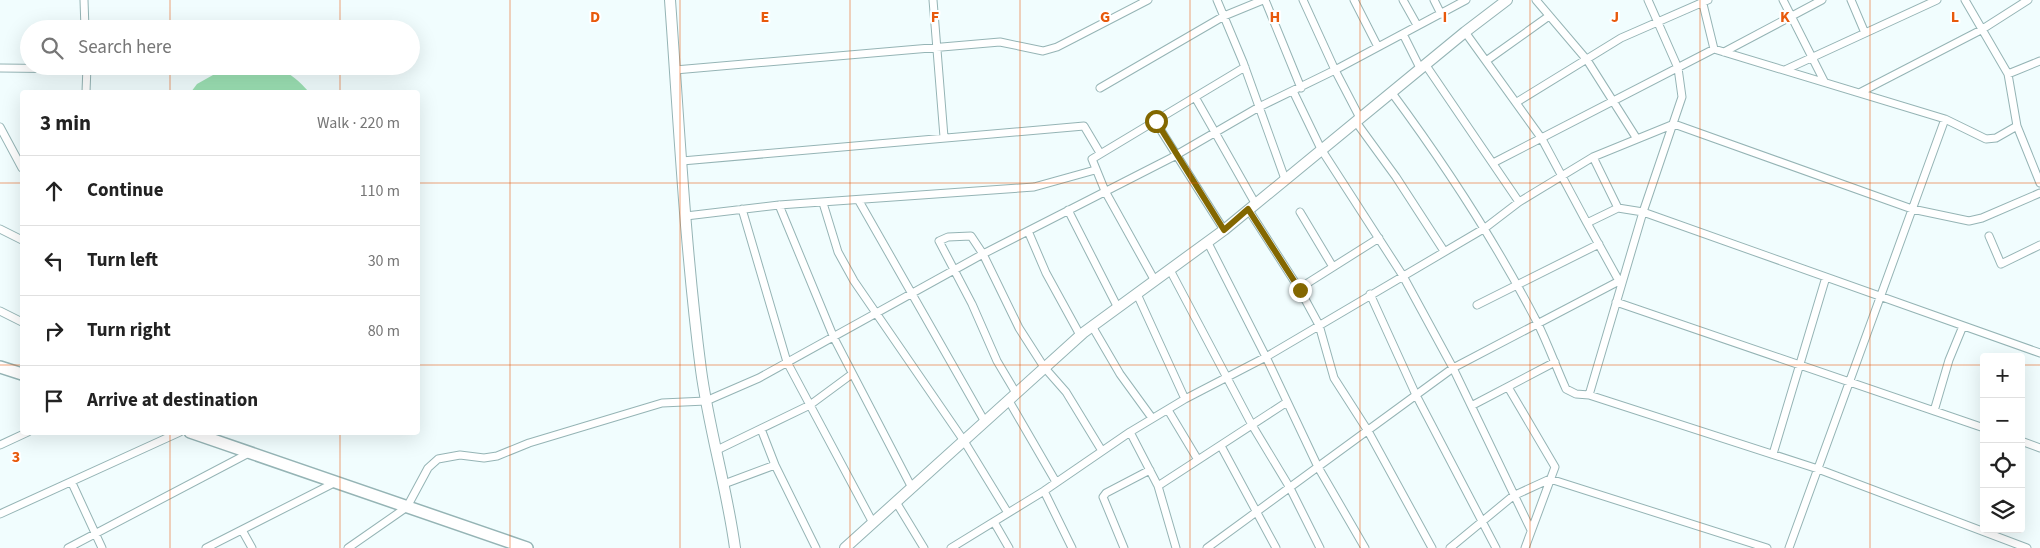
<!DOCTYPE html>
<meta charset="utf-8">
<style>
:root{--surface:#fff;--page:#f2f2f2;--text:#222;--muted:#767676;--line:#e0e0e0}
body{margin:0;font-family:"Source Sans 3",sans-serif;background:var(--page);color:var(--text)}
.controls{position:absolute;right:15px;bottom:15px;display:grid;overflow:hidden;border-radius:5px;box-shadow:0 5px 20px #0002}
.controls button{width:45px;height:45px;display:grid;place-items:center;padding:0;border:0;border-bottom:1px solid var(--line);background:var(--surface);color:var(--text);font:25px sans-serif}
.stop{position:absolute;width:15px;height:15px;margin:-11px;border:4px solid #836700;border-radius:50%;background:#fff}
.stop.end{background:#836700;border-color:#fff;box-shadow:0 1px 5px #0008}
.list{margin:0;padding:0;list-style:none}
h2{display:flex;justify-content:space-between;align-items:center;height:65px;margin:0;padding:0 20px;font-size:21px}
h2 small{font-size:16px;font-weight:400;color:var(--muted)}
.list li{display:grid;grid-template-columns:32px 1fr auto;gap:15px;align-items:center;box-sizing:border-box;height:70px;padding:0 20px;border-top:1px solid var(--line)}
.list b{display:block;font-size:19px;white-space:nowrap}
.list em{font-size:16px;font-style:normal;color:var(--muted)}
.icon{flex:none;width:28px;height:28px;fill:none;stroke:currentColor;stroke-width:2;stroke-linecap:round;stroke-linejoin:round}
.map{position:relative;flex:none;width:2040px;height:548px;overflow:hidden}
.search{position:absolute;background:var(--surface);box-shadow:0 5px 20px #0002;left:20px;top:20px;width:400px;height:55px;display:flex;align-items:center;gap:12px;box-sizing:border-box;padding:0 18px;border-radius:28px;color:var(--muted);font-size:19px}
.panel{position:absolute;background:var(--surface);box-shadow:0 5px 20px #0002;left:20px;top:90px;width:400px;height:345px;border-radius:5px}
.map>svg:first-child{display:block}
.green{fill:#9ce1b4}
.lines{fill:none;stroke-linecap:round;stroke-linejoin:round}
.street-casing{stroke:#95b4b5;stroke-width:9}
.secondary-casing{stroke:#95b4b5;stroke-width:12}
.primary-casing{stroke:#95b4b5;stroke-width:14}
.street{stroke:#fff;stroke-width:7}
.secondary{stroke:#fff;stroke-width:10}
.primary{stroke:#fff;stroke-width:11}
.route{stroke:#836700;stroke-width:6}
.grid{fill:none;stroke:#e8590c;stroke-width:1;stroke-opacity:0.55}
.grid-label{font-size:16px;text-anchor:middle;font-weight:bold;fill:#e8590c;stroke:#fff;stroke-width:4;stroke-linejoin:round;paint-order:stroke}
</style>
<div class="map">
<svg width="2040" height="548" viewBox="0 0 2040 548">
<rect width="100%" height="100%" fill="#f1fdfe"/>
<path class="green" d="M229,66C267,66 282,61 309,92H191L197,84Z"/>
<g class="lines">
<g class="street-casing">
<path id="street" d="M84,0L85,29
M933,0L944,137
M1217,0L1243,62L1285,179
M1265,0L1301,88
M1303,0L1335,70L1360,118
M1354,0L1378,47
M1403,0L1417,25
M1434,0L1441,14
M1536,0L1587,60L1637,139
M1702,0L1714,49
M1783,0L1824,81
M1851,0L1865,33
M1965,0L2008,74L2017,126L2040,183
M1465,32L1542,139L1587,223L1618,208
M1403,34L1420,68
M1724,52L1822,0
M1486,61L1549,16
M1425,64L1519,202
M0,68L87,69
M1787,69L1937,0
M675,70L1000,42L1043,51L1057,47L1148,0
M2008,74L2040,61
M1100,88L1224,16L1263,0
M1293,91L1321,149L1403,276L1453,368L1531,530
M86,92L87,66
M1861,92L1981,30L2028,0
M1392,93C1446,166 1495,241 1537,322C1548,344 1556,367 1566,389L1576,394L1589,395L1818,469L2027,548
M1195,97L1255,203
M1517,102L1621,38L1708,0
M1155,121L1224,230
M1356,122L1396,177L1444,251
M0,127L22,168
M1593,157L1618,208L1643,212L2040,353
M682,161L1084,126L1100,153
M1493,163L1714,49L1945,119L1986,139L1996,138L2017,126
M859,201L985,422
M823,203L838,252L854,281L964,441L1008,513
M779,205L834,338L912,488
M742,209L787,362L873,523
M1248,209L1300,290L1319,325L1334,378L1368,431L1432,548
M1068,210L1118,308
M1300,212L1333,267
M686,216L779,205L1034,187L1095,170
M1587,223L1619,281
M0,229L22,240
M1028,231L1046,273L1080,335
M1989,236L2001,264L2040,245
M1208,243L1266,357L1318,467L1365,548
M1170,270L1252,425L1290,488L1320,548
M1155,281L1105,191L1092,159L1245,67
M1300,290L1303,286L1379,238
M1137,294L1185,399
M1370,294L1416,395L1496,548
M1616,302L1984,428
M1477,305L1599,244
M0,311L22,322
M1092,326L1120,374L1152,418
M1508,387L1555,467L1525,548
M1016,393L997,361L972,304L939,241L948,237L971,236L983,254L1019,328L1044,367L1066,392L1102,451
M1589,395L1643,212L1682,97L1678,68L1648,0
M1009,401L1056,482
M1473,405L1555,362
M1168,410L1198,460
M1934,411L1949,360L1963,326
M761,429L775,465L816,548
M1130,432L1158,486L1176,548
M2021,441L2040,448
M0,445L28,432
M1221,446L1276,548
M717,450L810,405L852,374
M1773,454L1826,277
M72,483L102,548
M724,484L775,465
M1158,486L1287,402
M1044,491L1072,548
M896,502L924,548
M0,514L180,432
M994,522L1009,548
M242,530L252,548
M68,548L249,453
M206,548L336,482
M348,548L407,507L428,468L438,459L460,455L484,458L497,456L529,443L662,403L706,401L759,378L983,254L1171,158L1259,107L1335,70L1466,0
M951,548L1044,491L1130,432L1185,399L1266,357L1485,228L1519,202L1593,157L1674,124L1912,209L1969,221L1982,218L2040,193
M1124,548L1103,497L1106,493L1150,470
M1207,548L1453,368L1623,279
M1450,548L1513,496L1550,479L1767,548
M1789,548L1945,119"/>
</g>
<g class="secondary-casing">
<path id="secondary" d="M670,0C679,123 685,247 701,370C709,430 727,488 735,548
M845,548L1083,333L1224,230L1465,32L1507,0"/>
</g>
<g class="primary-casing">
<path id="primary" d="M0,367L22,374
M190,432L527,548"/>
</g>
<use href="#street" class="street"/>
<use href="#secondary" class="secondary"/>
<use href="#primary" class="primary"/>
</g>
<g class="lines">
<path class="route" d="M1156,121L1224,230L1248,209L1300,290"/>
</g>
<path class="grid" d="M170,0V29M340,0V29M510,0V548M680,0V548M850,0V548M1020,0V548M1190,0V548M1360,0V548M1530,0V548M1700,0V548M1870,0V548M170,66V92M340,66V92M0,183H22M418,183H2040M0,365H22M418,365H1984M2021,365H2040M170,432V548M340,432V548"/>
<g class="grid-label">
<text x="595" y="22">D</text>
<text x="765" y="22">E</text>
<text x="935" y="22">F</text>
<text x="1105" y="22">G</text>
<text x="1275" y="22">H</text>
<text x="1445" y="22">I</text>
<text x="1615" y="22">J</text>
<text x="1785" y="22">K</text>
<text x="1955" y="22">L</text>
<text x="16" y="462">3</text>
</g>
</svg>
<div class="controls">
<button>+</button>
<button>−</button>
<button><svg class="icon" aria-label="locate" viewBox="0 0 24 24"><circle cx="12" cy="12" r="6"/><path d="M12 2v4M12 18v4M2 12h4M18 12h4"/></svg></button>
<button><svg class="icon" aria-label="layers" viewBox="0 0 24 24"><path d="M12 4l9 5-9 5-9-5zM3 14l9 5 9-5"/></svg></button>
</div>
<div class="stop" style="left:1156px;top:121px"></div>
<div class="stop end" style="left:1300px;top:290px"></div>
<div class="search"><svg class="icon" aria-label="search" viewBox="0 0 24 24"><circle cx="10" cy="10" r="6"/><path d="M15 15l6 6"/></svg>Search here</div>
<section class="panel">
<h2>3 min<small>Walk · 220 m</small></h2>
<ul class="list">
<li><svg class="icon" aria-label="ahead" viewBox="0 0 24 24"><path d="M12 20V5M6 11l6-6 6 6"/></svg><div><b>Continue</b></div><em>110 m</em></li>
<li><svg class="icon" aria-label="left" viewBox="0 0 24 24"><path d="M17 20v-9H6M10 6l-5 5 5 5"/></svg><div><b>Turn left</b></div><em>30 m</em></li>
<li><svg class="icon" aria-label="right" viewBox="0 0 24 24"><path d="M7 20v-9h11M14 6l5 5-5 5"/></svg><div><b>Turn right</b></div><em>80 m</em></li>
<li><svg class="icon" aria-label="arrive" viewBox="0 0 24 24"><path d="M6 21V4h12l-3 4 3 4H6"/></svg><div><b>Arrive at destination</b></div></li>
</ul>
</section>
</div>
